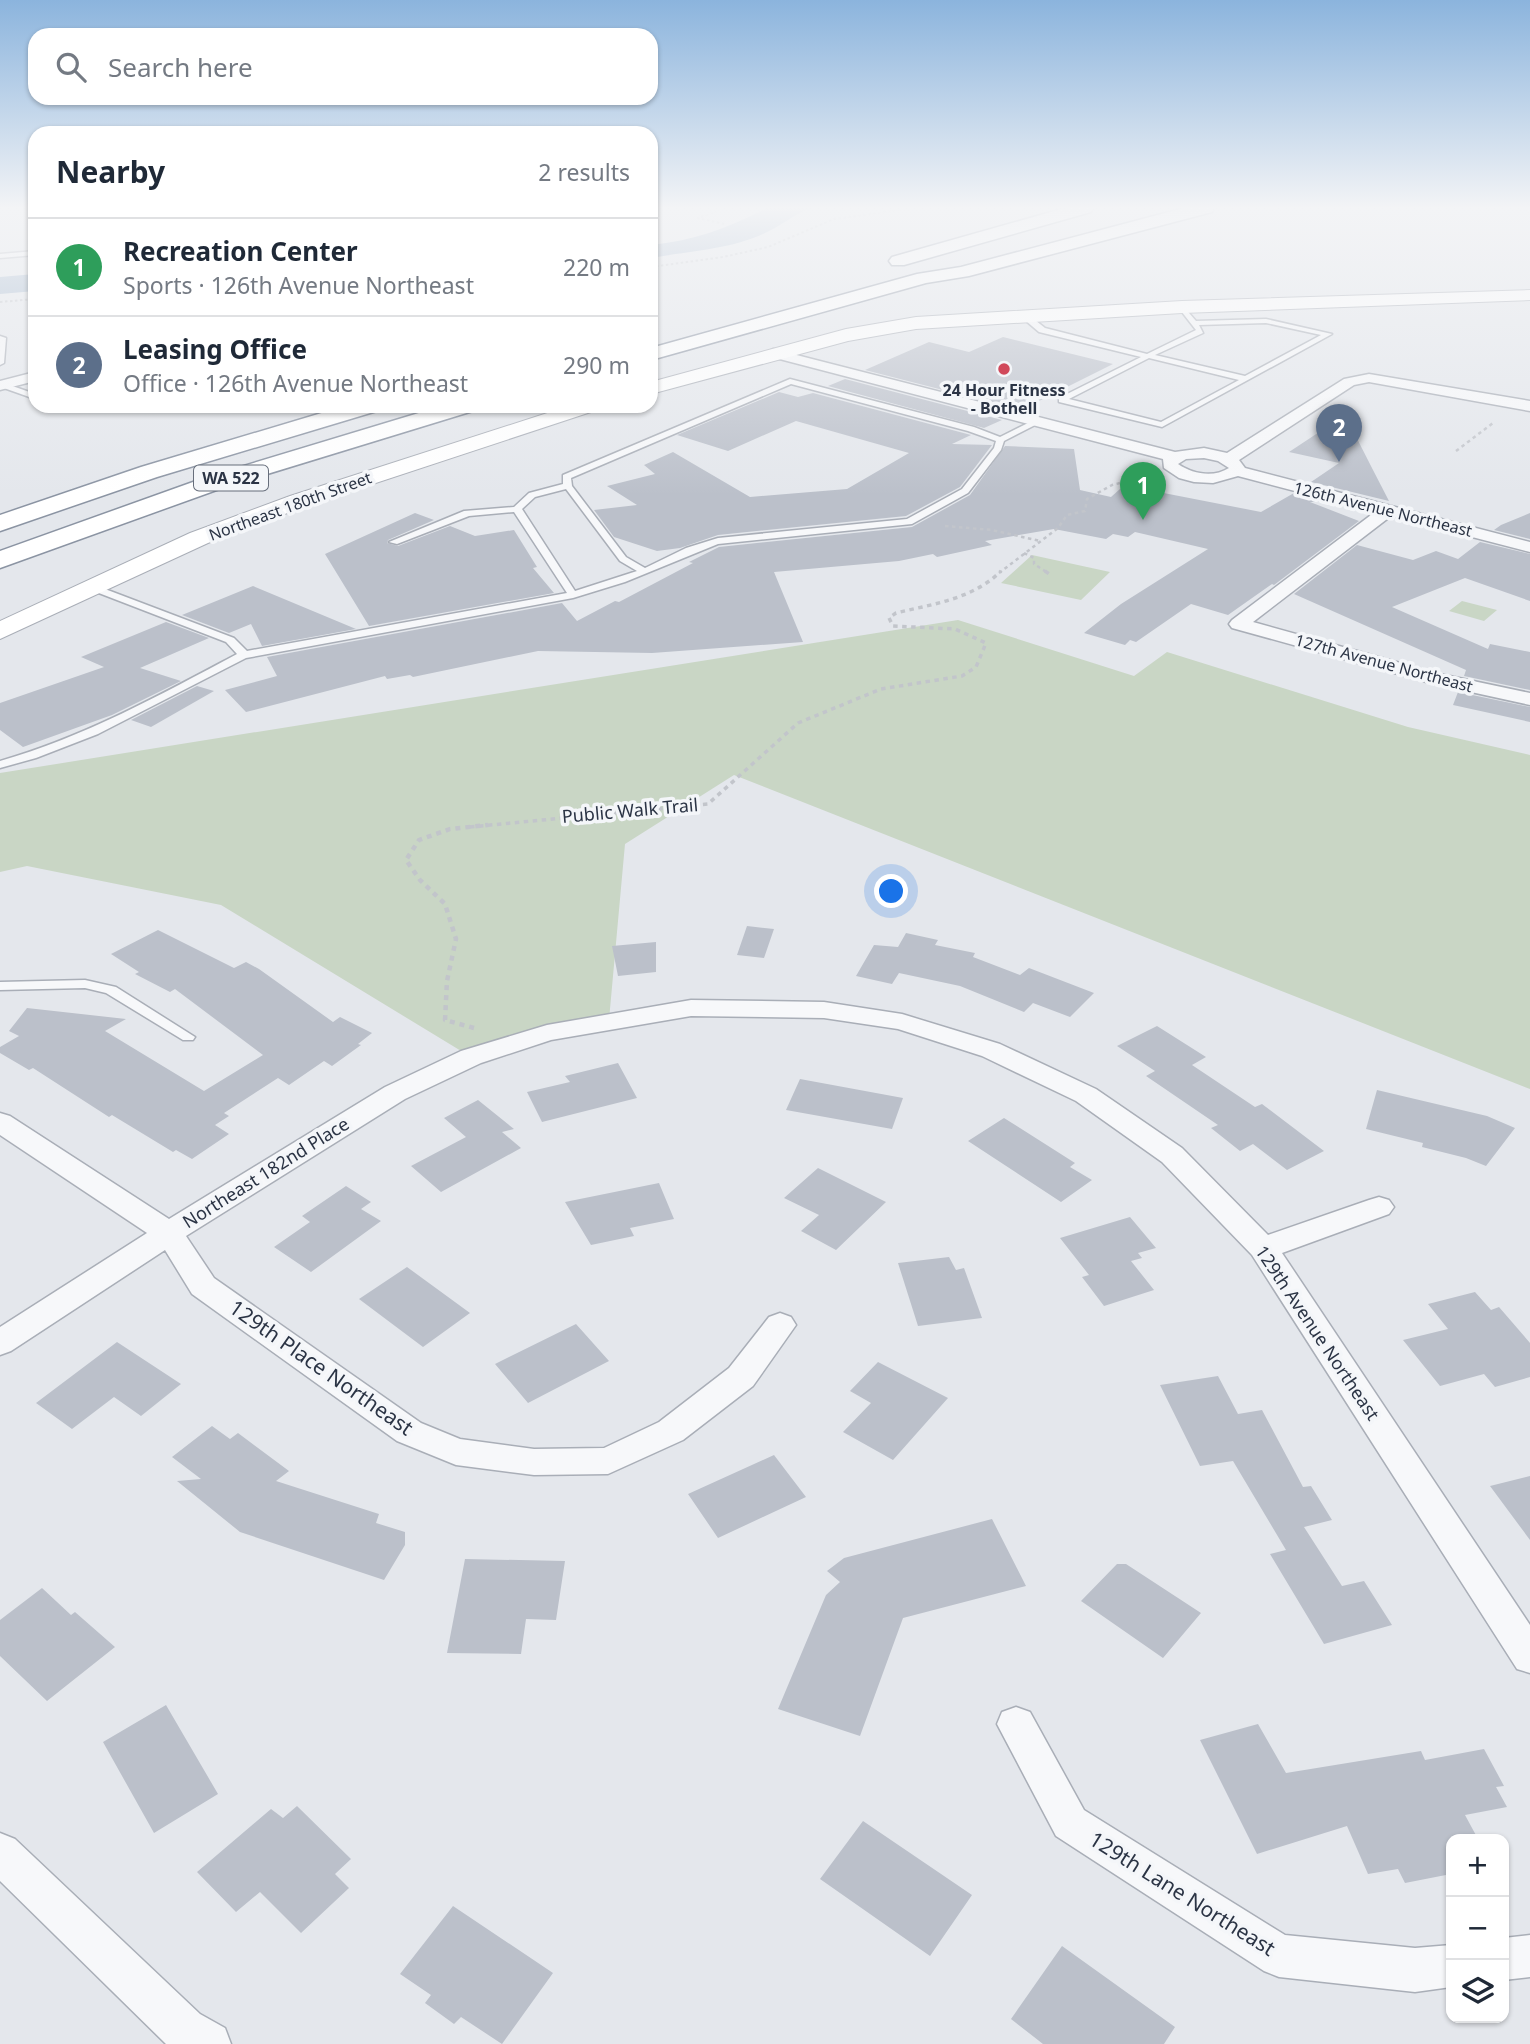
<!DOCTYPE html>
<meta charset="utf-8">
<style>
:root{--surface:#fff;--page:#f6f6f7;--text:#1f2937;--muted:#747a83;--line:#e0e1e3;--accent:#d1495b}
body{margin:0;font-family:"Noto Sans",sans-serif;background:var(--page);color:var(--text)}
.controls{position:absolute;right:21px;bottom:21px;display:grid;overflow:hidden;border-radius:14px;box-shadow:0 2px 5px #0004}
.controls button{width:63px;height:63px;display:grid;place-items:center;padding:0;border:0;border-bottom:2px solid var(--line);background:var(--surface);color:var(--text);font:35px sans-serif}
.you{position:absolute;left:892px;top:892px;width:24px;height:24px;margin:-18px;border:5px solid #fff;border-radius:50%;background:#1a73e8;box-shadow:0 0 0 10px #1a73e833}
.badge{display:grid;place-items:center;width:46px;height:46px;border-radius:50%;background:var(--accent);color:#fff;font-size:23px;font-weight:700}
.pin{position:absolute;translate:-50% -58px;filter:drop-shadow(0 2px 4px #0008)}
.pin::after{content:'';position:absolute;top:37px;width:24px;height:21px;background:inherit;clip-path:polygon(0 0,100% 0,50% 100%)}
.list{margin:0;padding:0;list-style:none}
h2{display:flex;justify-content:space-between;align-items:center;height:91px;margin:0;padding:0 28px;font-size:30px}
h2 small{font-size:23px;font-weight:400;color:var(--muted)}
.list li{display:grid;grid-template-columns:46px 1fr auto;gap:21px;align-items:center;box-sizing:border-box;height:98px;padding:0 28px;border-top:2px solid var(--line)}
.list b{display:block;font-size:26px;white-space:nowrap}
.list p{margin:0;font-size:23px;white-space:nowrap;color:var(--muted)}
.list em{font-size:23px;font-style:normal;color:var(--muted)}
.icon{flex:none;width:38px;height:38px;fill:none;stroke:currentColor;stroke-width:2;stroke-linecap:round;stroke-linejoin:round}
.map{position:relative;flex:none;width:1530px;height:2044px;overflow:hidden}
.search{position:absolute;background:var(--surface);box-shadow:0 2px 5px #0004;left:28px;top:28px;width:630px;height:77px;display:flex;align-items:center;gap:18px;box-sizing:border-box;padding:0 24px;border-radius:21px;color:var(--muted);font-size:26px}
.panel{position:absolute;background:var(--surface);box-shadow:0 2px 5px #0004;left:28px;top:126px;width:630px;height:287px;border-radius:21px}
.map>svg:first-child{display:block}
.green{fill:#c9d6c5}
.water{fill:#9fb4cc}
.building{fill:#bbc0ca}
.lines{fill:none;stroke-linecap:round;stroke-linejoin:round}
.lane-casing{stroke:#a9aeb7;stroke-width:3}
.street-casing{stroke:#a9aeb7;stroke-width:3}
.secondary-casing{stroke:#a9aeb7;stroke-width:2}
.highway-casing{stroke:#8b94a3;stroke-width:3}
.path-far3{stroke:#c2c5cb;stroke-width:2;stroke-dasharray:2.5 2.5;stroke-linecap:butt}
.path-far2{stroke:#c2c5cb;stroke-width:2.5;stroke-dasharray:3.5 3.5;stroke-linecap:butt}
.path-far1{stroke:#c2c5cb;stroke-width:3.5;stroke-dasharray:4.5 4.5;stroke-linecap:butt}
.path{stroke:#c2c5cb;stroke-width:4.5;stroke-dasharray:5 5;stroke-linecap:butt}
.lane{fill:#f7f8fa;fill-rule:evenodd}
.street{fill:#f7f8fa;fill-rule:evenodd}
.secondary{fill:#fff;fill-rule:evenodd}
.highway{fill:#fff;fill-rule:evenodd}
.poi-dot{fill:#d1495b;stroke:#f4f6f9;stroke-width:2.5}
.labels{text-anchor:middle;stroke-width:7;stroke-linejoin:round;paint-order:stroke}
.far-poi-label{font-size:16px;font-weight:bold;fill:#2b3445;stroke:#f4f6f9}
.shield{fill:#f4f6f9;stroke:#676e7b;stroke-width:2}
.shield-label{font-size:16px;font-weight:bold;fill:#2b3445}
.far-street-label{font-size:16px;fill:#2b3445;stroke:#f4f6f9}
.street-label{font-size:18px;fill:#2b3445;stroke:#f4f6f9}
.near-street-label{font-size:21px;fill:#2b3445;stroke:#f4f6f9}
</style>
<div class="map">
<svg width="1530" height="2044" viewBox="0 0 1530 2044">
<rect width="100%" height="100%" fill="#e4e7ec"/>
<path class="green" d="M1032,555L1041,557L1110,572L1081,600L1001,583Z
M1462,601L1497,610L1484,621L1449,611Z
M958,620L1134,676L1167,652L1408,727L1530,755V1089L734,775L625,844L609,1020L471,1057L221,905L27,866L0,872V773Z"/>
<path class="water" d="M767,208H813C796,212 784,224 769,231C735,249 689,251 651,258V245C693,241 729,228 767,208Z
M35,274V291L0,294V277Z"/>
<path class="building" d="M1003,337L1113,364L1021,410L865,370L929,342L969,352Z
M845,379L1002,420L984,428L828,386Z
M779,392L798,397L813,393L971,435L952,444L992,445L960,487L906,516L718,535L680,548L657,551L614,537L594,510L637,505L607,486L655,474L644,465L673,452L750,497L847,489L909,453L796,421L728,451L677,435Z
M1345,415L1373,470L1389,501L1311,482L1339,463L1289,452Z
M1005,446L1074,449L1080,490L1111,497L1120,489L1134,492L1138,488L1261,512L1294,493L1326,502H1310L1359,521L1274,585L1272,584L1228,615L1191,604L1136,642L1130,640L1125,645L1084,633L1121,604L1208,549L1135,532L1128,537L1113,534L1106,539L1054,529L985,541L992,545L937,557L933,554L899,561L774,572L803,642L652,653L538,651L413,677L410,675L387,679L385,676L246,712L225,690L277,676L267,657L562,603L577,621L615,601L619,602L693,563L689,562L719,547L912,527L970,495Z
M415,513L434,520L388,540L387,543L398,546L450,526L475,536L514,530L537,567L533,568L554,593L369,626L325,554Z
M1530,513V539L1494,530L1501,525Z
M1480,542L1530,554V601L1465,578L1392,607L1488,649L1490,644L1530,652V690L1464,676L1466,670L1294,594L1357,545L1413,560L1436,551L1458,559Z
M253,586L356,629L262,646L251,624L229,633L182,615Z
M166,622L209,638L140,668L181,681L112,715L23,747L0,730V703L104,667L81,657Z
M197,686L214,691L151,727L131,720Z
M1458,692L1530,707V722L1453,705Z
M747,926L774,929L764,958L737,955Z
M158,930L234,968L246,962L259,969L333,1022L340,1017L372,1033L358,1044L361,1045L332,1066L324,1061L289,1085L278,1078L224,1113L229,1116L215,1125L229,1134L192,1159L176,1150L173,1152L112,1115L109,1117L33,1068L29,1070L0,1053V1047L19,1036L9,1031L27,1008L126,1019L105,1031L204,1091L263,1055L175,989L170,992L135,974L139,972L111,954Z
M906,933L938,940L935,945L975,953L973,957L1020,975L1029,968L1094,993L1070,1017L1033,1003L1024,1012L960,986L899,973L892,984L856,976L874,945L898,947Z
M656,942V972L618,976L612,946Z
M1157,1026L1206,1057L1192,1065L1255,1107L1262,1104L1324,1151L1287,1170L1253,1144L1240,1151L1211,1128L1218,1125L1146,1076L1155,1071L1117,1046Z
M618,1063L637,1098L542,1122L527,1092L570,1082L565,1076Z
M800,1079L903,1098L892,1129L786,1110Z
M1377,1090L1487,1116L1515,1128L1486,1166L1466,1158L1422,1147L1423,1143L1366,1129Z
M478,1100L514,1129L502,1132L521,1148L441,1192L411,1166L466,1137L444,1118Z
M1004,1118L1075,1163L1070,1167L1092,1180L1061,1202L968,1141Z
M818,1168L886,1202L836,1250L801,1231L819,1215L784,1198Z
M659,1183L674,1219L630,1228L634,1236L591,1245L565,1202Z
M346,1186L371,1202L361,1209L381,1221L311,1272L274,1247L310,1222L302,1216Z
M1130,1217L1156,1248L1138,1253L1142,1258L1131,1261L1154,1290L1104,1306L1082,1277L1089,1275L1060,1238Z
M949,1257L956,1270L964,1268L982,1318L918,1326L898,1263Z
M407,1267L470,1313L423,1347L359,1299Z
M1475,1292L1491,1310L1499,1307L1530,1343V1377L1495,1387L1484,1374L1440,1386L1403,1340L1448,1329L1428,1304Z
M576,1324L609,1361L528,1403L495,1364Z
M117,1342L181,1384L141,1416L114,1397L72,1429L36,1403Z
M878,1362L948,1398L893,1460L843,1432L871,1403L850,1391Z
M1218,1376L1238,1414L1262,1410L1303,1487L1311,1486L1332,1520L1304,1527L1342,1586L1364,1581L1392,1625L1324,1644L1270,1554L1286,1550L1233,1461L1200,1466L1160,1385Z
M212,1426L230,1439L238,1433L289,1471L276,1481L379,1514L376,1523L405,1532V1545L384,1580L240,1532L177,1481L201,1479L172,1457Z
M774,1455L806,1497L718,1538L688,1494Z
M1530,1476V1540L1490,1486Z
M992,1519L1026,1586L903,1618L860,1736L778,1709L826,1595L840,1582L827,1571L844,1558Z
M465,1559L565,1561L556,1620L526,1619L521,1654L447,1653Z
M1117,1564H1126L1201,1613L1163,1658L1081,1601Z
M42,1588L71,1615L75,1612L115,1647L47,1701L0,1656V1620Z
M166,1705L218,1794L154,1833L103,1742Z
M1258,1724L1286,1773L1421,1751L1425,1760L1484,1749L1504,1786L1496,1787L1507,1807L1465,1815L1478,1839H1451V1874L1405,1883L1398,1869L1368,1874L1347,1826L1257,1854L1200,1740Z
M297,1806L351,1859L335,1874L349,1888L301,1933L260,1892L236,1912L197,1872L271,1809L283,1818Z
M863,1821L972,1895L930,1956L820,1879Z
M453,1906L553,1973L502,2044L461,2017L454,2024L425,2003L431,1995L400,1974Z
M1062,1946L1175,2027L1164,2044H1043L1011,2019Z"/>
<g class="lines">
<g class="lane-casing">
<path id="lane" d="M35,251V255L0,258V254Z
M1182,305L1196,321L1266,319L1332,334L1162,427L1059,402V398L1141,357L1039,332L1019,315L1026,313L1045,328L1147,354L1196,330L1178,307ZM1266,323L1321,335L1245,376L1155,355L1203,333L1199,325ZM1149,358L1239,380L1161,422L1069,399Z
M0,336L6,338L4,363L0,365Z
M790,379L974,427L1000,437L1036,419L1043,421L1004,441L1001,450L968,493L912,524L718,544L625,582L573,598L246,658L98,734L36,758L0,768V761C84,737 160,695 237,654L226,642L91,590V586H97L234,638L247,651L567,593L514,512L469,516L397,544L389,542L464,511L514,507L529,493L563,484V475ZM791,384L968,431L996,441L994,448L962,489L907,519L718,538L686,548L645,568L626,557L572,486L571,478ZM566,489L620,561L637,571L575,591L522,509L535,497Z
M4,383L35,394V399L1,387L0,385Z
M57,406H84L70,411Z
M85,980L116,987L195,1037L193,1040H183L106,993L85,988L0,990V982Z"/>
</g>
<g class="street-casing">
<path id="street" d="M773,349L1175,452L1204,448L1227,453L1344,379L1369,374L1530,401V411L1369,382L1354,385L1239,460L1245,468L1530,542V552L1391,516L1253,622L1440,674L1530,693V705L1430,683L1232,628L1229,624L1232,620L1375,512L1238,476L1213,483L1194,482L1179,478L1164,468L1163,459L768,356L766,353ZM1204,458L1218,461L1229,468C1213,478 1193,474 1178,464L1186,459Z
M35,372V381L0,390V381Z
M691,1000L824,1002L902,1014L1000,1044L1096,1089L1182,1148L1268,1235L1369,1200L1379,1197L1389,1200L1394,1207L1389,1214L1282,1253L1530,1625V1673L1517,1669L1252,1255L1162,1162L1076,1101L982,1056L898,1029L824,1018L691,1016L551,1040L481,1063L405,1099L186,1236L214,1278L421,1423L460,1439L534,1449L604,1448L659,1422L729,1368L769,1317L780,1313L791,1317L796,1325L753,1386L683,1440L608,1474L534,1475L456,1465L397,1441L192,1294L165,1250L11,1351L0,1355V1327L147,1233L0,1135V1113L10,1116L169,1219L385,1087L461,1051L547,1025Z
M1016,1707L1030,1712L1084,1810L1285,1935L1415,1948L1451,1945V1987L1415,1992L1279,1977L1264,1971L1056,1836L997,1724L1002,1712Z
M0,1833L15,1839L200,2014L225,2028L231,2044H166L0,1881Z
M1530,1935V1977L1504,1980V1938Z"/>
</g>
<g class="secondary-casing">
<path id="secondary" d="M1530,290V300L1182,313L916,329L848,341L651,394V382L846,329L916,317L1182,301Z
M569,406H601L597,410L306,506L208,543L0,639V621L190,533L290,496Z"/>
</g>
<g class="highway-casing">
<path id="highway" d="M1065,208H1093L1091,212L904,265H892L889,261L892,257Z
M1184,208H1214L1212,212L969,276L926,283L651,360V348L917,274L961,267Z
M345,406H380L377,411L157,477L0,531V515L141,467Z
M442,406H476L473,411L225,487L0,568V551L207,477Z"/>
</g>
<path class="path-far3" d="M705,208L716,212L698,218L724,224
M651,267L723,257L768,247L834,219L914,208
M0,302L35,299"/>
<path class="path-far2" d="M1456,451L1493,423
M945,526L992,530L1040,541
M1024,553L1034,558V564L1048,573
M999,573L1058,528L1067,515L1085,511L1087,499L1112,485L1153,475"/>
<path class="path-far1" d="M1045,571L1052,576
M470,827L708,804L798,723L881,689L962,676L976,667L986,643L955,629L893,626L889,618L896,613C933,604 973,599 1001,571"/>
<path class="path" d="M474,1028L445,1020L447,981L456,939L445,904L420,880L406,860L419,840L450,829L488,825"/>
<use href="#lane" class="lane"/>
<use href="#street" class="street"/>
<use href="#secondary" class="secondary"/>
<use href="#highway" class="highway"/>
</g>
<linearGradient id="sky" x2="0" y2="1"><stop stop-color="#8bb4dd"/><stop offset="0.42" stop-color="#f3f4f6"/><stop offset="1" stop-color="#f3f4f6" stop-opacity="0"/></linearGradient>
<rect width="1530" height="495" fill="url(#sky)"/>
<circle class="poi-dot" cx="1004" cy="369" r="7"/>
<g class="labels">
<g class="far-poi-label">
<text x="1004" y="396">24 Hour Fitness<tspan x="1004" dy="18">- Bothell</tspan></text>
</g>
<rect class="shield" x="194" y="465.5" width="74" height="25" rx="5"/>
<g class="shield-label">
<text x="231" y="484">WA 522</text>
</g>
<g class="far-street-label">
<text transform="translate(290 506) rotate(-20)" y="6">Northeast 180th Street</text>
<text transform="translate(1383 509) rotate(14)" y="6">126th Avenue Northeast</text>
<text transform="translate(1384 663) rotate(15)" y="6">127th Avenue Northeast</text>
</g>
<g class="street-label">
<text transform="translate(630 811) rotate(-5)" y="6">Public Walk Trail</text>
<text transform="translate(266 1173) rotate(-32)" y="6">Northeast 182nd Place</text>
<text transform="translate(1317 1333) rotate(56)" y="6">129th Avenue Northeast</text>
</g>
<g class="near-street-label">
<text transform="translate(321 1368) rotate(35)" y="7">129th Place Northeast</text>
<text transform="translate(1182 1894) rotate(32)" y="7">129th Lane Northeast</text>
</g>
</g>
</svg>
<div class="controls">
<button>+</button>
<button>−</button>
<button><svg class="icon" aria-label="layers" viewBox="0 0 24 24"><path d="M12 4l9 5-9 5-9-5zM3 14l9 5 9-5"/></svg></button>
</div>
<div class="you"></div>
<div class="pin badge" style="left:1143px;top:520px;background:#2e9e5b">1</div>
<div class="pin badge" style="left:1339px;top:462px;background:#5c6f8a">2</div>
<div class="search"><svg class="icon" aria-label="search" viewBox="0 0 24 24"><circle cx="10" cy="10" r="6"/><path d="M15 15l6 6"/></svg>Search here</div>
<section class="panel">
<h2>Nearby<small>2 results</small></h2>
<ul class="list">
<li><span class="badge" style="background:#2e9e5b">1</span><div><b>Recreation Center</b><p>Sports · 126th Avenue Northeast</p></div><em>220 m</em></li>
<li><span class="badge" style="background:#5c6f8a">2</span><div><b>Leasing Office</b><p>Office · 126th Avenue Northeast</p></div><em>290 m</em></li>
</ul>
</section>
</div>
